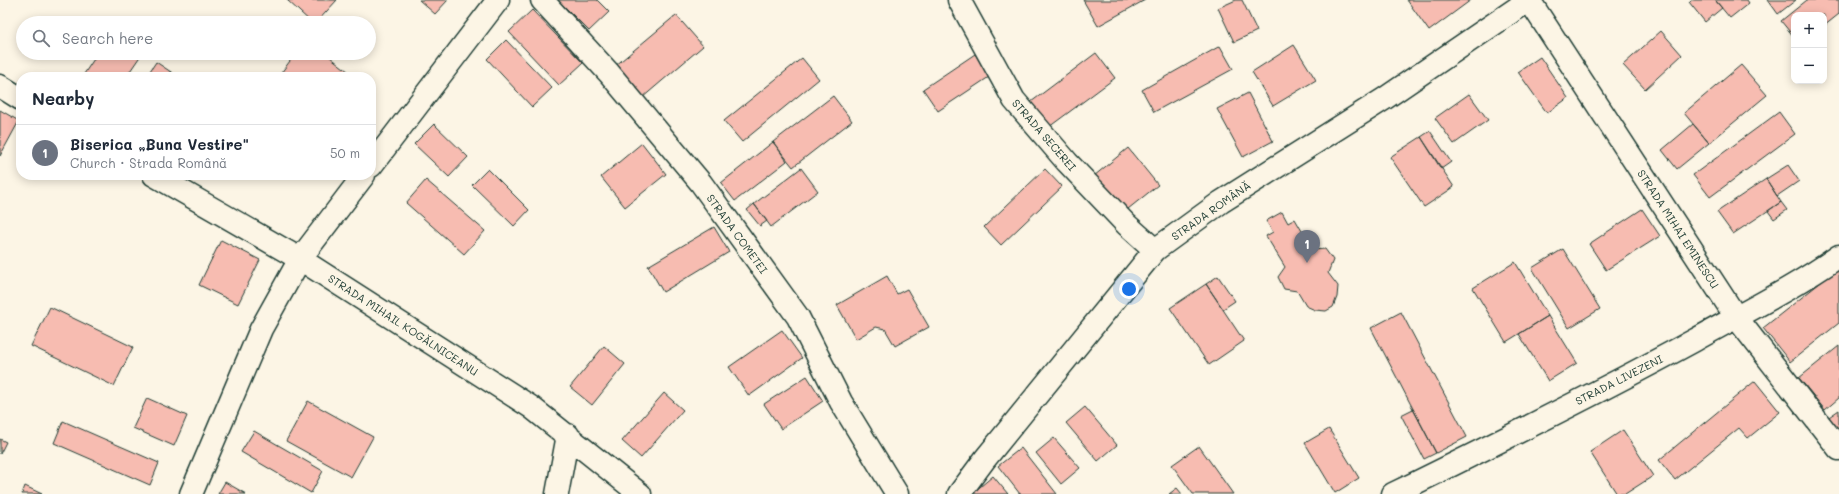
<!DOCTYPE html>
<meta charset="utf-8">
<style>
:root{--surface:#fff;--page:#f6f6f7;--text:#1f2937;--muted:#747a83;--line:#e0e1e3;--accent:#1f3d34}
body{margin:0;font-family:Mali,sans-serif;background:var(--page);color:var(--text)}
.controls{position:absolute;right:12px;top:12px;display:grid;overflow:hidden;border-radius:8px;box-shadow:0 2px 10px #0003}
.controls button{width:36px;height:36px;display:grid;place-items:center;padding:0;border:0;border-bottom:1px solid var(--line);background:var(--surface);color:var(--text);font:20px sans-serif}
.you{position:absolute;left:1129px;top:289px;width:14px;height:14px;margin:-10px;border:3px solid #fff;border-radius:50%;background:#1a73e8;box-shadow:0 0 0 6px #1a73e833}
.badge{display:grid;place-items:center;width:26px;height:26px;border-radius:50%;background:var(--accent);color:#fff;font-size:13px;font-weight:700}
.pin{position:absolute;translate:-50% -33px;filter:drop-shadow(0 1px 2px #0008)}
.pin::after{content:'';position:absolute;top:21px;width:14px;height:12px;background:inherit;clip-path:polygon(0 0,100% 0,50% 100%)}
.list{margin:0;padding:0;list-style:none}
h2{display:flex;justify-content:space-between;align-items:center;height:52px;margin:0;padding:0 16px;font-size:17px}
h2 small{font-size:13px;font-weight:400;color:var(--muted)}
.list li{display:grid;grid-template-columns:26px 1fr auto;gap:12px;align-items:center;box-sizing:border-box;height:56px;padding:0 16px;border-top:1px solid var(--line)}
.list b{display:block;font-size:15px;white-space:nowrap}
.list p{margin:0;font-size:13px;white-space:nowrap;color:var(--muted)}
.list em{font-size:13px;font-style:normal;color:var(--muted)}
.icon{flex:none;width:22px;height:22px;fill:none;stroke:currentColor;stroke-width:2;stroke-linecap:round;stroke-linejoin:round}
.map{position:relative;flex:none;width:1839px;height:494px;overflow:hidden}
.search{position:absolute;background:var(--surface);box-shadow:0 2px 10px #0003;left:16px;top:16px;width:360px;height:44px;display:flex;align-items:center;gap:10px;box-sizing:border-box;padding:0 14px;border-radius:22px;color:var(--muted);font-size:15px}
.panel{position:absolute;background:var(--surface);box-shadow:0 2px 10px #0003;left:16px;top:72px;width:360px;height:108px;border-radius:16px}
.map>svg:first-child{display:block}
.building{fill:#f7bcb1;stroke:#1f3d34}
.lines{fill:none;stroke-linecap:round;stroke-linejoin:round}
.minor-casing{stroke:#1f3d34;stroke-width:25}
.tertiary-casing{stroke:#1f3d34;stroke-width:25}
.minor{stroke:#fcf5e5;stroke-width:22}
.tertiary{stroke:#fcf5e5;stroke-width:22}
.labels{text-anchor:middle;stroke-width:4;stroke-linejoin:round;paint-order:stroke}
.street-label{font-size:11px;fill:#1f3d34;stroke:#fcf5e5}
</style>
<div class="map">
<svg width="1839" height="494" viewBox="0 0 1839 494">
<rect width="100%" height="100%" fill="#fcf5e5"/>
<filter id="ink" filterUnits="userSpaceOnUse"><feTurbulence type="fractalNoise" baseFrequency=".025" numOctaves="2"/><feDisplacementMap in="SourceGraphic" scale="8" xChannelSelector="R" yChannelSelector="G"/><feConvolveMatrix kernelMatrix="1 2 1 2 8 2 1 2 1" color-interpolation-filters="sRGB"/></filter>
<g filter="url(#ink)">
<path class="building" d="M287,0H337L316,23H312Z
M419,0H448L435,14Z
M558,0H597L609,12L589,31Z
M1083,0H1145L1098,26Z
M1236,0H1242L1257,31L1234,42L1218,8Z
M1407,0H1471L1429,31Z
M1691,0H1715L1722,8L1705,22L1689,2Z
M1715,0H1747L1749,3L1730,18Z
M1768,0H1796L1778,14Z
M1807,0H1839V14L1824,26V15H1794V37L1781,21Z
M532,10L583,63L559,85L509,32Z
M676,15L703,46L642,98L615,66Z
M1661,31L1682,55L1645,89L1623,65Z
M506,40L552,88L532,107L487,59Z
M1294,45L1316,80L1273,106L1252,72Z
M1220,46L1233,69L1154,112L1142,90Z
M98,53H138L141,55L126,77H82Z
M296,53H325L349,72L346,77H286L281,73Z
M1096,53L1115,78L1049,127L1031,102Z
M975,54L989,77L938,111L923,89Z
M1540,57L1568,98L1547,113L1518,72Z
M802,58L819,79L742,142L724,121Z
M156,62L171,72L168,77H146Z
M1741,65L1767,95L1709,143L1684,113Z
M171,72L179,77H168Z
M1248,93L1273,141L1243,157L1217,109Z
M1469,94L1488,120L1454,144L1435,118Z
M833,96L852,121L793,167L773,142Z
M0,110L19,121L0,156Z
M1779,112L1795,134L1710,197L1693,175Z
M434,124L468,157L449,177L414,144Z
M1693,124L1709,143L1677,169L1662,150Z
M1430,131L1451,162L1441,169L1421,137Z
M1421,137L1454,187L1424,207L1390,157Z
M773,142L787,161L735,201L721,183Z
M642,143L666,174L625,207L601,177Z
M1128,148L1158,185L1123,213L1094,176Z
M1788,165L1799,181L1777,196L1766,179Z
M801,168L818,191L771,227L754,204Z
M488,169L529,210L514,226L472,185Z
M1045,169L1062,187L1001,245L984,227Z
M1766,179L1781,202L1733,234L1717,212Z
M426,180L485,231L464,254L406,203Z
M1781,202L1787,210L1774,219L1768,211Z
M754,204L767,221L760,226L747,210Z
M1642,209L1660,236L1606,270L1589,244Z
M1282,212L1288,223L1295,219L1313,250L1325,249L1333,260L1328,273L1338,286L1337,297L1333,307L1326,311L1315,310L1306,306L1297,291L1284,289L1278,277L1285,267L1266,236L1273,232L1266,221Z
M714,227L729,252L663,292L648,266Z
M221,240L260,260L238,304L199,285Z
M1563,249L1600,309L1569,328L1532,268Z
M1515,262L1548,316L1506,342L1473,288Z
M1839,268V323L1790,362L1763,328Z
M887,276L897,294L907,289L929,327L895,346L885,329L876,327L856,339L837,305Z
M1218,276L1235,301L1223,309L1206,284Z
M1206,284L1244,341L1209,365L1170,308Z
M50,307L133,347L114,386L31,346Z
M1401,312L1467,437L1436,453L1371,328Z
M1548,316L1577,363L1548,381L1519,334Z
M782,330L802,358L749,396L729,367Z
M604,346L625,364L592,405L570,387Z
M1839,346V398L1825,410L1799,378Z
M807,376L823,401L781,429L764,404Z
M1755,381L1780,412L1748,438L1739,428L1675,480L1659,460Z
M664,393L683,410L641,458L622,441Z
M147,398L187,416L174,446L133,428Z
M308,401L373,437L351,477L286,441Z
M1085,407L1117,445L1098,461L1066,423Z
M1413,409L1436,453L1424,459L1401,415Z
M1839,410V436L1826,419Z
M63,421L159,463L150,485L54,443Z
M1329,429L1359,478L1335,493L1305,443Z
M1623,430L1653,476L1625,494H1617L1590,452Z
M254,431L323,471L311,493L241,452Z
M1054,438L1080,468L1061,484L1036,453Z
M0,439L6,442L0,454Z
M1199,446L1233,494H1193L1172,465Z
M1021,448L1057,494H1020L998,466Z
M993,476L1008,494H975L974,492Z
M225,482L246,494H218Z
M25,486L42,494H22Z
M1177,488L1182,494H1169Z"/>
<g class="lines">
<g class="minor-casing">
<path id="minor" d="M542,0L609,73L701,183L798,317L841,402L897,494
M959,0L1014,100L1067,162L1126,224L1155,250
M300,259L531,407L640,494
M557,494L568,435
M1393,494C1495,444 1596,394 1695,340C1743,313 1794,288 1839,256"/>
</g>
<g class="tertiary-casing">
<path id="tertiary" d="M1529,0L1736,317L1839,449
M0,86L21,99
M371,166L498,0
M154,175L300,259
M191,494L261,329L300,259L364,175
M959,494L985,459L1155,250L1221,202L1384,99L1529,0"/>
</g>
<use href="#minor" class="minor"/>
<use href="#tertiary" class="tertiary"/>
</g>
</g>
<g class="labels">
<g class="street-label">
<text transform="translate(1044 135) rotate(49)" y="4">STRADA SECEREI</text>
<text transform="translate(1211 211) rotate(-35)" y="4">STRADA ROMÂNĂ</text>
<text transform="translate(1678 229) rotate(57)" y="4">STRADA MIHAI EMINESCU</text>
<text transform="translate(737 234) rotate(54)" y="4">STRADA COMETEI</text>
<text transform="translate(403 325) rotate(33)" y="4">STRADA MIHAIL KOGĂLNICEANU</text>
<text transform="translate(1619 380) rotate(-27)" y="4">STRADA LIVEZENI</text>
</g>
</g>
</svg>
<div class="controls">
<button>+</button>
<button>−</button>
</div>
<div class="you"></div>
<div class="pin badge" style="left:1307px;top:263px;background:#6b7280">1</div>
<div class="search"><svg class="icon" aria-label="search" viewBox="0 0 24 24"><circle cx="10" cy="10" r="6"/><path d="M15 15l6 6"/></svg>Search here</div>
<section class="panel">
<h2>Nearby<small></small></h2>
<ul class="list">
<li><span class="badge" style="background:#6b7280">1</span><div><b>Biserica „Buna Vestire&quot;</b><p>Church · Strada Română</p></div><em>50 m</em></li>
</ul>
</section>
</div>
